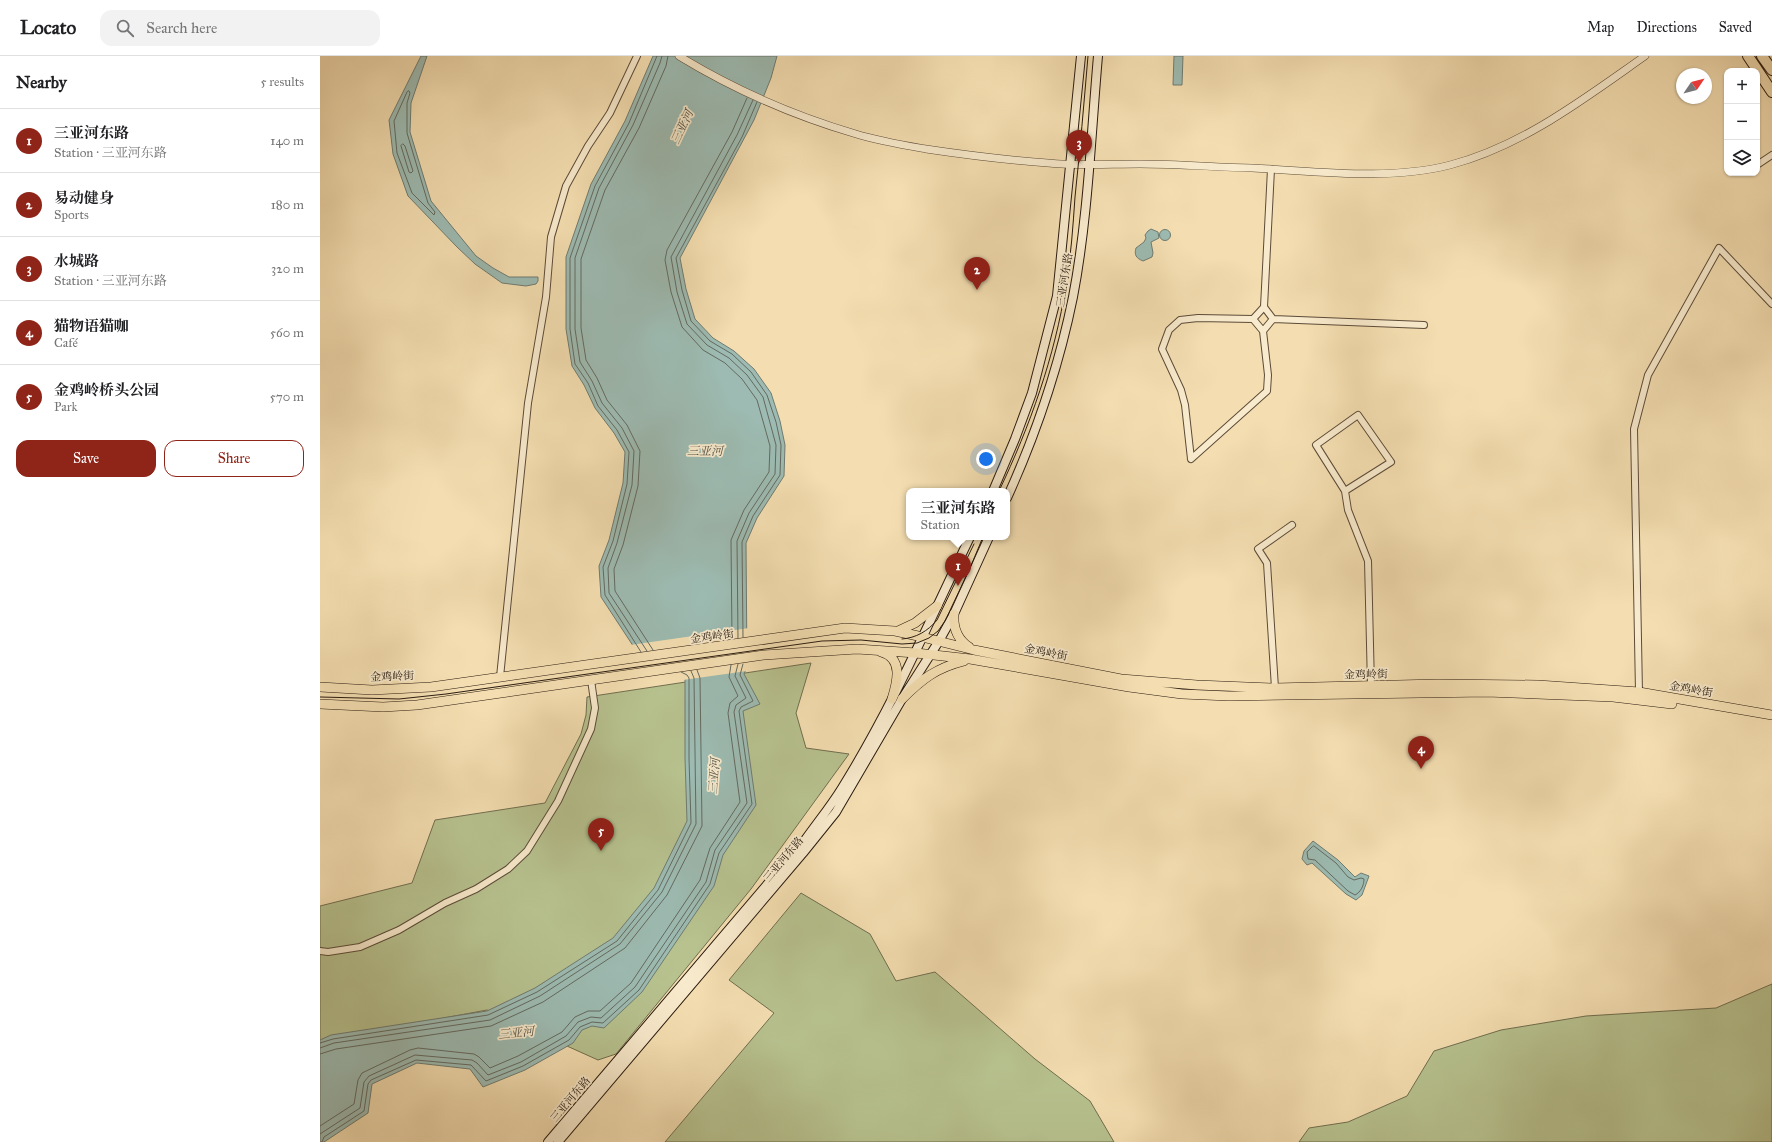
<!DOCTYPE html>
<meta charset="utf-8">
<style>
:root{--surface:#fff;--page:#f2f2f2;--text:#202124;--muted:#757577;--line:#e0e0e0;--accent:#8f2418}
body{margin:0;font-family:"IM FELL Great Primer","Noto Serif SC",serif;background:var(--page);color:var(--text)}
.controls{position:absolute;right:12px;top:12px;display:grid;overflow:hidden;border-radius:8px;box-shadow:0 1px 3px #0004}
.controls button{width:36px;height:36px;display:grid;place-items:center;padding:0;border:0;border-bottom:1px solid var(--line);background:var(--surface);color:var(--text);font:20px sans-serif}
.compass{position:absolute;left:1356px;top:12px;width:36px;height:36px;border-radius:50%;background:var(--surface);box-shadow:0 1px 3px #0004;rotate:55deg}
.you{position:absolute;left:666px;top:403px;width:14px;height:14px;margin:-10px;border:3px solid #fff;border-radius:50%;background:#1a73e8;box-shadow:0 0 0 6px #1a73e833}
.badge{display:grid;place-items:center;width:26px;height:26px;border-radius:50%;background:var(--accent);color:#fff;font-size:13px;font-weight:700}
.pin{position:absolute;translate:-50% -33px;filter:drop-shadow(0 1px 2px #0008)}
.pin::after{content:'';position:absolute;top:21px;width:14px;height:12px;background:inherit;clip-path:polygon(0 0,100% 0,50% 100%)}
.popup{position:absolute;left:586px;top:432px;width:104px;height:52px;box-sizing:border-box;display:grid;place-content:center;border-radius:8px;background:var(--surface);filter:drop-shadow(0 1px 3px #0005);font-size:13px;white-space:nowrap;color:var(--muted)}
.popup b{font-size:15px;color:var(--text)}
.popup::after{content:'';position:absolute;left:50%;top:100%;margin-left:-8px;border:8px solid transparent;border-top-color:var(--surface)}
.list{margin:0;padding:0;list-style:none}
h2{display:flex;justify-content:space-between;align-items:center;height:52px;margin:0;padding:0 16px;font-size:17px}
h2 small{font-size:13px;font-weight:400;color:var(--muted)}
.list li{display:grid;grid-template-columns:26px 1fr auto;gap:12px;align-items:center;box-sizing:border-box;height:64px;padding:0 16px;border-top:1px solid var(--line)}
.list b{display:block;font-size:15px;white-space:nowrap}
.list p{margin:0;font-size:13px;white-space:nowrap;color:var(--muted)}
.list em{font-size:13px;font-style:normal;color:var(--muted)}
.actions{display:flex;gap:8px;padding:12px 16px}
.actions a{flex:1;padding:9px 0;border:1px solid var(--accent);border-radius:12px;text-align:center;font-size:14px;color:var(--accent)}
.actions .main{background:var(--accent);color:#fff}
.icon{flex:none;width:22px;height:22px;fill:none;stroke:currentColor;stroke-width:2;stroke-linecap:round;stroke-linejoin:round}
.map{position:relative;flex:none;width:1452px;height:1086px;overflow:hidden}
header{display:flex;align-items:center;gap:24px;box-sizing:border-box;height:56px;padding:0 20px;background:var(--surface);border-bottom:1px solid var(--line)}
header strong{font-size:19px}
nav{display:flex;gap:22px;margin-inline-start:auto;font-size:14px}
.search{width:280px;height:36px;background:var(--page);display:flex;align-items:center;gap:10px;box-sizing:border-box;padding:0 14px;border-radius:12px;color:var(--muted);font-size:15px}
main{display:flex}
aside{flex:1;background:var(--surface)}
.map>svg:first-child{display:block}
.green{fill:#b7c28f;stroke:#706e4f}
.water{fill:#9dbbb2;stroke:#6f7b71}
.pier{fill:#f4deb1}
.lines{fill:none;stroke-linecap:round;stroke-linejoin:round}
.shore{stroke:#636a60;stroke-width:1}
.minor-casing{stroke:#5c4b38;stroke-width:8}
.tertiary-casing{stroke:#5c4b38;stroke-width:8}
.secondary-casing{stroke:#291a0f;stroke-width:10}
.primary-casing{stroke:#291a0f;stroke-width:10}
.trunk-casing{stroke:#291a0f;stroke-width:12}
.minor{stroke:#f8eacc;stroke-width:6}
.tertiary{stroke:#f8eacc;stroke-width:7}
.secondary{stroke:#f8eacc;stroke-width:8}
.primary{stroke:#f4deb1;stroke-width:9}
.trunk{stroke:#f4deb1;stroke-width:10}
.tram{stroke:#291a0f;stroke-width:1}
.labels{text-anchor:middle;stroke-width:3.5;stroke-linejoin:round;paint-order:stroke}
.street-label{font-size:11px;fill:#291a0f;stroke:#f8eacc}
.water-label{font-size:12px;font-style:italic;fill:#525248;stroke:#f8eacc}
</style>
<header>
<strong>Locato</strong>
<div class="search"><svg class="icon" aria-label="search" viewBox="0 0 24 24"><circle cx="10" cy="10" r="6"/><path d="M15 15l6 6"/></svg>Search here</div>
<nav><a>Map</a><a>Directions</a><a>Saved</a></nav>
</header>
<main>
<aside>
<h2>Nearby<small>5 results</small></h2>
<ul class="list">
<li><span class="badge">1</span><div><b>三亚河东路</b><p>Station · 三亚河东路</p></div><em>140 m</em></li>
<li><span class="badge">2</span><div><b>易动健身</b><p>Sports</p></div><em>180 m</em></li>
<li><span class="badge">3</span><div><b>水城路</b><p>Station · 三亚河东路</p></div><em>320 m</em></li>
<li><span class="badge">4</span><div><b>猫物语猫咖</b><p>Café</p></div><em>560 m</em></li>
<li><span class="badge">5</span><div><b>金鸡岭桥头公园</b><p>Park</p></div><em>570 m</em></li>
</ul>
<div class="actions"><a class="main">Save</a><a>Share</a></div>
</aside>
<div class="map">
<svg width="1452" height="1086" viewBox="0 0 1452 1086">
<rect width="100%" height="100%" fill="#f4deb1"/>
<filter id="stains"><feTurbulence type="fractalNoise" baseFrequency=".005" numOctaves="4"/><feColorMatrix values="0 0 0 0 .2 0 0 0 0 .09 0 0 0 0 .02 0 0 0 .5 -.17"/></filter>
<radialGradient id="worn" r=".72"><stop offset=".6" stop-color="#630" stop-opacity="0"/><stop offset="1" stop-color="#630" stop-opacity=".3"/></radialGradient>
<path class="green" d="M491,607L476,657L486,692L529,698L431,833L296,998L278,1004L167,954L0,985V850L92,827L115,764L225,747L261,678L266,659L267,641Z
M481,837L550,878L576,925L615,916L715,1003L770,1045L794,1086H345L454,957L409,924Z
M1452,928V1086H979L989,1072L1028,1066L1087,1040L1114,995L1181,974L1266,960L1396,952Z"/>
<path class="water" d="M101,0H107L91,47L90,76L111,145L156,200L173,212L189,221H218V225L216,228L206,230L182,227L155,208L137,191L88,140L73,98L69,64Z
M333,0H457L451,22L434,64L360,202L366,233L375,263L393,282L414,295L434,313L451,337L460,365L465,389L464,420L437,462L426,487L427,611L424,618L440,648L423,655L436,749L403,799L394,830L322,936L284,972L272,970L262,974L253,987L205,1014L163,1031L150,1013L97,1007L52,1028L48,1057L4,1086H0V984L11,979L167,955L215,932L293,882L334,832L367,765L365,702V622L325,608L281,541L279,510L289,484L303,427L305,396L294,377L275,352L264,329L252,310L246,273V201L271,128L305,65Z
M854,0H863L862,29H853Z
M831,173L838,176L839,182L831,186L833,197L832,201L823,205C816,202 814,199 816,192L824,186L826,182L825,179L828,175Z
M839.5 179a5.5 5.5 0 1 1 11 0a5.5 5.5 0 1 1-11 0Z
M993,785L1018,804L1035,821L1041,817L1049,820L1042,839L1036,844L1026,838L992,807L987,809L982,803L984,795Z"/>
<path class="pier" d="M429,572V611L427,615L363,624L323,610L310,589Z"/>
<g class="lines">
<path class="shore" d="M89,35L90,37L87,47V77L108,147L115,156L114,159L92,137L77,97L74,65L87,36Z
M83,88L85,90L93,115L91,117L89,116L81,90Z
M423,581L422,486L433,460L460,419L461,389L456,366L447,339L431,316L412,298L390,285L371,265L362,234L356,202L422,81L437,46
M418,582L417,485L429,457L455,418L456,389L443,341L427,319L409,302L387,289L367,268L357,236L351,201L417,79L433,44
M412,583L411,484L424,454L449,416L450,390L437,344L422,323L405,307L383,294L362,271L351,236L345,204L347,194L412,76L427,42
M333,594L295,535L294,513L303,489L318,430L320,395L307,369L287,344L277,322L266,304L261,272V203L285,134L319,72L346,10L348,0
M327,595L289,537L288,512L297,487L312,429L314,395L302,372L282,347L272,325L260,306L255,273V202L279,132L313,69L340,7L342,0
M321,596L285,539L283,511L293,485L307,428L309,396L297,374L278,350L268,327L255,308L250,273V202L275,130L309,67L337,0
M994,790L1016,807L1028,821L1034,824L1041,822L1044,823C1044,829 1041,836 1035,839L1028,835L995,804L988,803L987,796L992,791Z
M0,987L13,983L168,959L217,936L297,885L338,834L371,767L369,702V622L367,619L361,616
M0,992L14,987L170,964L220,940L300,888L342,836L376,768L374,622L371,615
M0,998L16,993L171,970L223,946L305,892L347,839L382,770L380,622L377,614
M0,1070L34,1048L38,1024L42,1017L90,994L98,992L154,998L159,1001L170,1012L198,1000L242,976L255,961L268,955H280L311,927L380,824L390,792L420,746L408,657L410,647L418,640L409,621L411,609
M0,1078L40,1052L44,1026L49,1020L95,999L152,1004L157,1007L168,1019L201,1006L246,980L258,966L271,961L281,962L315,931L386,826L395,794L427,747L414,656L416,649L426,642L415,620L418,608
M2,1086L4,1081L44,1055L48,1028L51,1024L96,1004L151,1009L166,1025L203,1010L249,984L260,971L272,966L283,967L319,934L390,828L399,797L432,748L419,655L421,651L433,645L420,619L423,608"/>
<g class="minor-casing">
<path id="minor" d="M1437,109L1452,99
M951,113L944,251L953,263L1104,269
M933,263L943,275L953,263
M871,403L865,349L861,334L842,293L849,274L860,264L878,262L933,263L944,251
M871,403L947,335L948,319L943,275
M1025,435L1071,406L1038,359L996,389L1025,435L1028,454L1048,505L1051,630
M180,621L208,347L226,241L231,181L246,130L268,90L290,57L317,0
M955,632L947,507L938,493L972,469
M1319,636L1314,373L1328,319L1399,192L1452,248
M0,895L8,896L40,891L79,874L125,847L156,833L188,813L207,795L238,745L271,673L275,652L271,624"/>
</g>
<g class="tertiary-casing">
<path id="tertiary" d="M359,0C413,33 475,60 536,78C559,85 583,89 606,93C646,99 687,104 728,107C758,110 789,108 820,108C857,108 894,111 932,112C996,115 1068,125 1130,109C1203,90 1265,42 1325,0"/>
</g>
<g class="secondary-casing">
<path id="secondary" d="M673,435L695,383L712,337L737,240L761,0
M687,442C716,378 739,310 753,241C768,163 771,79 778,0
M228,1086L485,784C497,767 511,750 522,732C572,652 609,566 650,481
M238,1086L483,797L516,756L582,643L619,585L634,558L669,481"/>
</g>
<g class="primary-casing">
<path id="primary" d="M634,558C633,572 637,583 649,591
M578,575L595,567L617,550
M561,596C584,602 577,627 572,643
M0,631L52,634L111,631L525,572L575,575L598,580L654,594L801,623L877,629L955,632L1118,628L1218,629L1319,636L1452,659
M582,643C602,623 616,612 644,605
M0,648L63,651L97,649L444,599L537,593L596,597L650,603L809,631L862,638L909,640L1167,636L1293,641L1352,648"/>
</g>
<g class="trunk-casing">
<path id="trunk" d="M1428,0L1452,36
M1442,0L1452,14"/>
</g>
<use href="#minor" class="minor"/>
<use href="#tertiary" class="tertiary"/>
<use href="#secondary" class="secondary"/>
<use href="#primary" class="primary"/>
<use href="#trunk" class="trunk"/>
<path class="tram" d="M679,435C710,370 735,300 746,229C751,200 753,170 755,141C760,94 764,47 768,0
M582,583C596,582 608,575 617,564L654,488
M0,641L79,643L126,638L502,585L541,584L582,588L597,587L609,582L618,575L625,565L650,512L663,481"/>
</g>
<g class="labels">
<g class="street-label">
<text transform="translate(744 224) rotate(-81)" y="4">三亚河东路</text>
<text transform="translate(392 580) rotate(-8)" y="4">金鸡岭街</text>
<text transform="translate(726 596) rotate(11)" y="4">金鸡岭街</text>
<text transform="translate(1046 618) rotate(-1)" y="4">金鸡岭街</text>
<text transform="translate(72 620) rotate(-2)" y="4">金鸡岭街</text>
<text transform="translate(1371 633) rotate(10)" y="4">金鸡岭街</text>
<text transform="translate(463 803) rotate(-50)" y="4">三亚河东路</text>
<text transform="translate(250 1043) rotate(-50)" y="4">三亚河东路</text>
</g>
<g class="water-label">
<text transform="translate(362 71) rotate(-65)" y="4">三亚河</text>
<text x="385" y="399">三亚河</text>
<text transform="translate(394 720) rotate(-86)" y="4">三亚河</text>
<text transform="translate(196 977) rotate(-6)" y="4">三亚河</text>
</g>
</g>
<rect width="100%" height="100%" filter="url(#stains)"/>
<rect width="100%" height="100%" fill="url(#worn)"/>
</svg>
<div class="controls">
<button>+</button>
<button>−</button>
<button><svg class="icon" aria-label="layers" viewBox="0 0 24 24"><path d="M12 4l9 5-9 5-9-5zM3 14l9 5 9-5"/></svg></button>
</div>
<svg class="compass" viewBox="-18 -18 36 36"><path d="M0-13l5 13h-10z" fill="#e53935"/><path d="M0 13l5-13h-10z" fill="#757577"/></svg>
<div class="you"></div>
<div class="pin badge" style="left:638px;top:530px">1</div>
<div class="popup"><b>三亚河东路</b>Station</div>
<div class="pin badge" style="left:657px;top:234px">2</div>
<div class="pin badge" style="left:759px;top:107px">3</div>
<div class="pin badge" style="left:1101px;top:713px">4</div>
<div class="pin badge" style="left:281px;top:795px">5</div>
</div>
</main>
